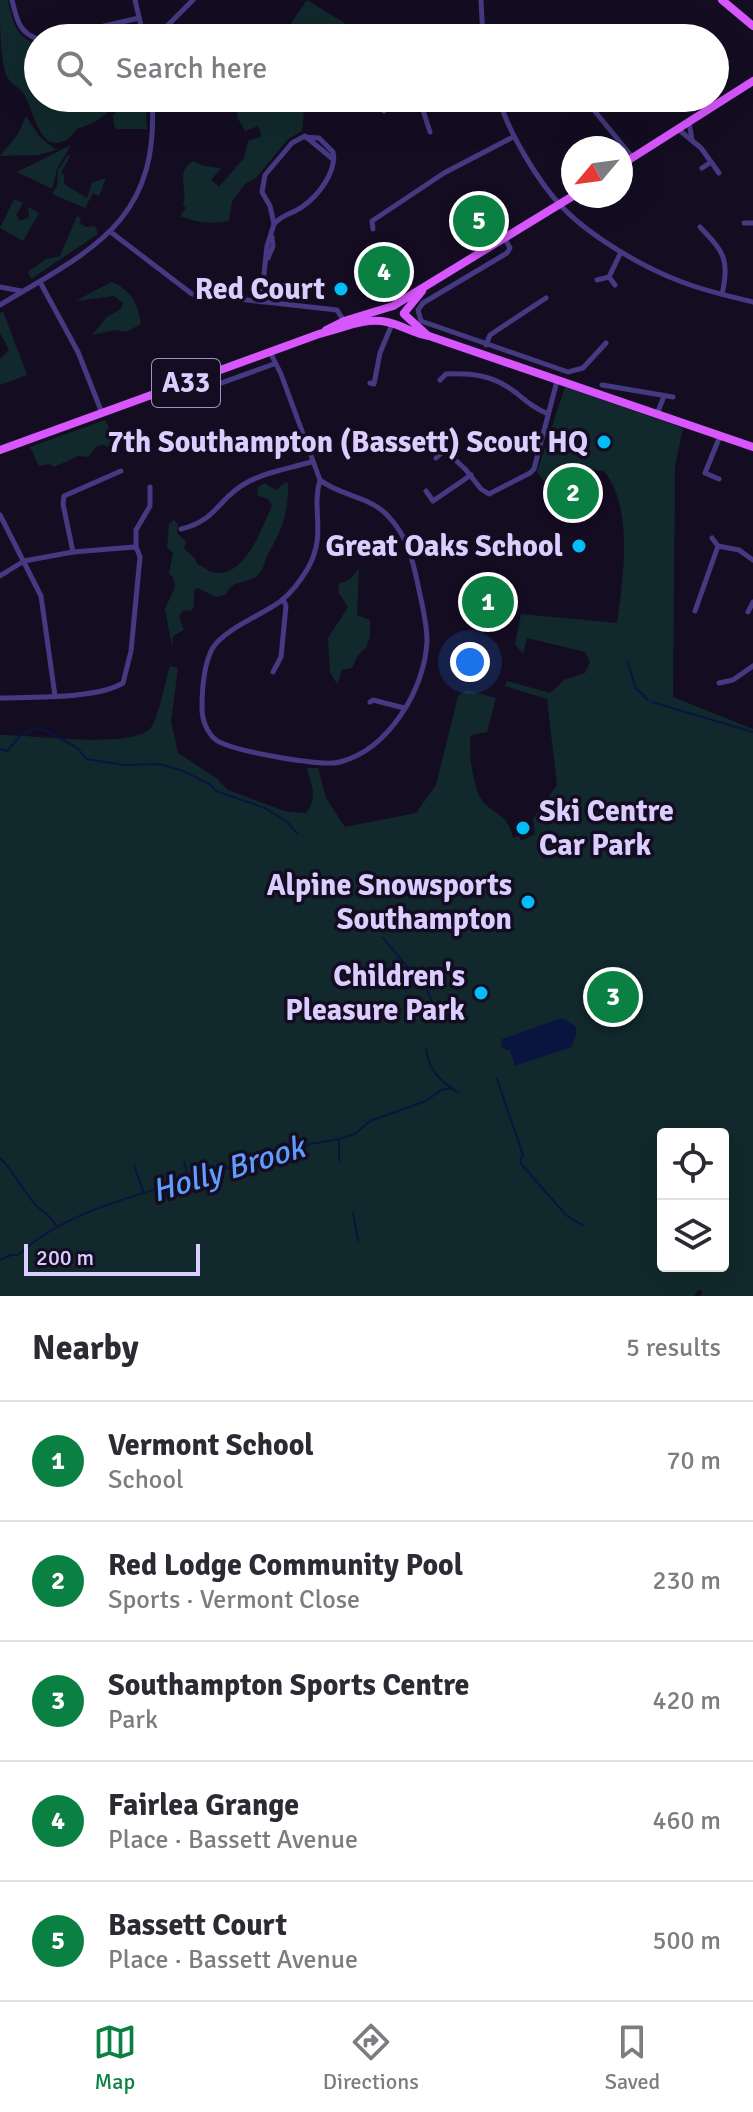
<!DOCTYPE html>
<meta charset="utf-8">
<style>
body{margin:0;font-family:Signika,sans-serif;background:#f7f7f7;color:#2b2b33}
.controls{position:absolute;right:24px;bottom:24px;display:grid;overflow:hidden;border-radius:8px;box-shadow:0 8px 32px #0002}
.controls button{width:72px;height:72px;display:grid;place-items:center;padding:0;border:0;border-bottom:2px solid #e1e1e2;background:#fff;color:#2b2b33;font:40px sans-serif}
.compass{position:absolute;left:561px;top:136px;width:72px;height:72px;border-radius:50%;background:#fff;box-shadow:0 8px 32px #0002;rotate:241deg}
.scale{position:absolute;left:24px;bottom:20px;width:176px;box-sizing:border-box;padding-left:8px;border:4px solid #dbceff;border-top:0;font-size:22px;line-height:28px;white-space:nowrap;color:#dbceff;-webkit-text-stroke:6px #140d22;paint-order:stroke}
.you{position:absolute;left:470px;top:662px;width:28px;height:28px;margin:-20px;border:6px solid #fff;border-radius:50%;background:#1a73e8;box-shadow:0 0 0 12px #1a73e833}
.badge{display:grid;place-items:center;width:52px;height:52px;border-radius:50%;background:#0b8043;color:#fff;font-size:26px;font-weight:700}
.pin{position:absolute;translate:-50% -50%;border:4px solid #fff;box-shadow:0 2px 8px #0006}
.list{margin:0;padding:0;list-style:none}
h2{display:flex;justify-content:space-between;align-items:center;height:104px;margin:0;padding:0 32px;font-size:34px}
h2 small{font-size:26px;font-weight:400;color:#7c7c81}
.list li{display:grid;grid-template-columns:52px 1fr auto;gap:24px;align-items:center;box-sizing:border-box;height:120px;padding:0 32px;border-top:2px solid #e1e1e2}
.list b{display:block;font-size:30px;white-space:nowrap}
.list p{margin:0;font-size:26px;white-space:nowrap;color:#7c7c81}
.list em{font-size:26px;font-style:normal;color:#7c7c81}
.icon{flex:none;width:44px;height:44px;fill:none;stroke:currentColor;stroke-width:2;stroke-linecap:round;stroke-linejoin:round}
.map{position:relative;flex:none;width:753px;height:1296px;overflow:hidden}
.search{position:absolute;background:#fff;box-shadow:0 8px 32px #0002;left:24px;right:24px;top:24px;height:88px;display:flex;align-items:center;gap:20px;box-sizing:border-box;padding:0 28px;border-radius:44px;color:#7c7c81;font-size:30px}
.sheet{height:704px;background:#fff}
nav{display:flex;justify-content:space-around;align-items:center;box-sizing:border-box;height:112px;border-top:2px solid #e1e1e2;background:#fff;font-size:22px;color:#7c7c81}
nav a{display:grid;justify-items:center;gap:4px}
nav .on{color:#0b8043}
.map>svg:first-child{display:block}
</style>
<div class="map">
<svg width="753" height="1296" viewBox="0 0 753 1296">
<rect width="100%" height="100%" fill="#140d22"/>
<g fill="#11292c" fill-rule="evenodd">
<path d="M0,0H8C13,21 15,38 38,44V98H127L95,122L77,129L67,140L58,143L49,142C35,129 34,114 26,98C22,88 11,85 6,75C0,55 0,23 0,0Z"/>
<polygon points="307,0 354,29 350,38 281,38"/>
<polygon points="136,98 145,98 147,129 117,129 114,126 113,115"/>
<path d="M235,98H325L313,102L304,110L302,131L288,139L256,178L246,183L232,201L229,221C211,224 196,223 180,216L186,208L183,205C189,188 174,174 193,161L204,166L221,168L211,180L219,187L244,158L248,141L262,136L258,126L245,131L238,119Z"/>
<polygon points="26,116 39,136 56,150 38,155 0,156 18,134"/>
<polygon points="71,145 57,169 52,189 17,172"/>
<polygon points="68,155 70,156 61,173 64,175 64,184 87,198 92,183 106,178 99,196 93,193 85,208 52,194 57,186 58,170"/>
<polygon points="14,199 23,203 16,215 20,221 29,217 28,207 39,213 23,241 0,228"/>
<polygon points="77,216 81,218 79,223 86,227 95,226 98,234 31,279 28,272 46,259 60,256"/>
<path d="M111,282C131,289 138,304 141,324L126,332L116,330L92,335L107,317L121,309L123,303L114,296L76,301Z"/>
<polygon points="3,311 27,375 0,385 0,359 9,350 0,333 0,313"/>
<path d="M565,387L683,428L675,466L673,697L753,729V1296H700L703,1291L698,1290L694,1296H0V735C29,734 137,751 152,726C160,711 165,683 170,666L178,668L171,722L178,753L216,778L228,790L284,811L306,813C318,798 312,786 307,768H318L326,798L345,827L416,813L436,785L458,696L467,690L496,698L487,732L471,735C468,750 473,793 485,804C501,819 507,814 513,838L519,836L521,841L535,834L533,819L557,785L547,699L505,686L507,681L550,693L564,680L585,673L590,662L585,652L527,638L523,654L515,644L521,614L617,623C623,579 634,508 604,471L580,468L545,482L537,472ZM663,1134H723V1266H663Z"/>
<polygon points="105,420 118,446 109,447 103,445 97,446 88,457 78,456 54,467 50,464 39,466 30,447"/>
<path d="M286,482L288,484C289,510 282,530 269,552C265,559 265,568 258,575C248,584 233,579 226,594L216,597L198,588L194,590V606L191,611L184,610L179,616L184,630L173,636L172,647L165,609L175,587L173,577L169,574L173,553L167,548L169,524L174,520L178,524L177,533L186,542L184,549L195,558L197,564C204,567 211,574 220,573C247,572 262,527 272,506L268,499L257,495L258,487L264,483L276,490Z"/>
<polygon points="359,569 357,615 370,620 370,637 366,648 358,655 352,668 342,670 337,684 330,672 328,638 348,607 338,592 339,584 350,579"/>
</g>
<polygon fill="#0a153f" points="562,1018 575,1026 577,1032 572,1047 515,1066 510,1051 501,1047 502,1039"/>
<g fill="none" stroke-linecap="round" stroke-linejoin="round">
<g stroke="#0a153f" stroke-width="2">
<polyline points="628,662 635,687 648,700"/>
<polyline points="652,702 753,732"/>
<polyline points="0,749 7,751 22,734 33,729 44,730 76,747 87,759 125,765 160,764 183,771 209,784 216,791 265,808 287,822 298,834"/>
<polyline points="383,938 427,989 432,1002"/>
<path d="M426,1048C428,1070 440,1081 459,1093"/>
<polyline points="497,1079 523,1155 520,1160 522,1165 567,1216 584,1226"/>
<path d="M0,1158C16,1173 24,1195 40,1209C48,1216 52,1217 57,1227"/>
<polyline points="339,1161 339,1139"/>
<polyline points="184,1162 189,1179"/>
<polyline points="134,1165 144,1194"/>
<polyline points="164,1187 166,1197"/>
<polyline points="353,1213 358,1241"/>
<path d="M0,1260L11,1255H18C66,1210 138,1196 198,1176L215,1173L247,1160L283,1159L311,1144L339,1139L355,1134L370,1121L426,1101L441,1090L451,1088"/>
</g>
<g stroke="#453981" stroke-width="5">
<path d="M12,0C17,19 18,32 38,39"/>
<polyline points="135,0 142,30 149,38"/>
<polyline points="481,0 483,38"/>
<polyline points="533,33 536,38"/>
<polyline points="52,38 139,18"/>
<polyline points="155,38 193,0"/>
<polyline points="419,98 430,132"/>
<path d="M498,98C510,134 537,181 563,208C591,237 644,268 682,282C705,291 729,296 753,302"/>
<polyline points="584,98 633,158"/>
<polyline points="384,111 392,98"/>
<polyline points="689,122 692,140"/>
<polyline points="678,129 701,148 719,173"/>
<polyline points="305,136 334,160"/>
<polyline points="702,168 711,162"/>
<polyline points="744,223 753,223"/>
<path d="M700,227C724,252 730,260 722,294"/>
<polyline points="373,229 372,221 444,173 513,137"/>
<polyline points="112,233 192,294 337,310 344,321"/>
<polyline points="505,239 510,248 507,253 423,303 418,310 421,321 568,372 583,368 606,343"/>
<polyline points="268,258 273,246 272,237"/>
<polyline points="609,277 621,252"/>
<polyline points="597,280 609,277 615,285"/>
<polyline points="40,282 78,352 102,413"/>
<polyline points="0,287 21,291"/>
<path d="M261,302L267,246L274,224L270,206L262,192L265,175L292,143L303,137L319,138L333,152C337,172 318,196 302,207C292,214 283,214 274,224"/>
<path d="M0,305C93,249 160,222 152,98"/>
<polyline points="486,345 490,335 546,298"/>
<path d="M270,352L281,374L320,480C340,496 370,496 388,516C411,540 414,568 421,599C424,613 427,627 427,641C425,689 389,749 340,762C322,767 232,751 216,740C207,733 202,720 202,708C202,691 204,665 212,649C224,629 262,615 281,601C292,592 301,580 308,568C327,534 311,510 320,480"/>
<path d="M440,380L446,374C472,373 493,375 515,392C526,401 534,408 548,414"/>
<polyline points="370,383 374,384 380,353 392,324"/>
<polyline points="602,385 673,397"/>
<polyline points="174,400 274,364"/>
<polyline points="657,414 664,396"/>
<polyline points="436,458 445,450 466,470 481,489 489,494 530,473 534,469 557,381"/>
<polyline points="719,479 705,473 720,436"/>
<polyline points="426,491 433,501 471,475"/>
<polyline points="0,515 41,596 55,696"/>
<path d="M181,529C218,520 218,498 246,483C265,472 291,468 311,462"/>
<polyline points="712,538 718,546 739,550 753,560"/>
<polyline points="136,547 136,530 150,506 150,487"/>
<polyline points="73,552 63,504 64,496 121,471"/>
<path d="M0,576L24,561L73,552L134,547L137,549L140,557L131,651L123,683C97,699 31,697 0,698"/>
<polyline points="695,611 718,546"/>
<polyline points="748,612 753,602"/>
<polyline points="273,672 281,657 286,606 283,599"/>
<polyline points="719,683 733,680 753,666"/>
<polyline points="370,702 373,700 404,708"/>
</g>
<g stroke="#d756fe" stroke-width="8">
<polyline points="722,0 753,26"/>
<polyline points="621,165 753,81"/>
<polyline points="404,313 422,291"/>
<polyline points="404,314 427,335"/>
<polyline points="326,330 344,321 393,306 573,196"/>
<path d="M0,450L319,334C341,329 364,317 387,322C402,325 414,334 429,336L753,447"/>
</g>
</g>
<g fill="#01bdf8" stroke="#140d22" stroke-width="3">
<circle cx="341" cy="289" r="8"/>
<circle cx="604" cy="442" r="8"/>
<circle cx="579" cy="546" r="8"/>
<circle cx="523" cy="828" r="8"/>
<circle cx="528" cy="902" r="8"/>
<circle cx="481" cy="993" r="8"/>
</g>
<g text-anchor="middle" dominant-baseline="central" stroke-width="7" stroke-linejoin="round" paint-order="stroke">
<rect fill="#140d22" stroke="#9f94bd" stroke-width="2" x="152" y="359" width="68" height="48" rx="6"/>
<g font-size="28" font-weight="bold" fill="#dbceff">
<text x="186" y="383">A33</text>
</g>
<g font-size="30" font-weight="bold" fill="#dbceff" stroke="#140d22" text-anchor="end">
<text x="325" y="289">Red Court</text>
<text x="588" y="442">7th Southampton (Bassett) Scout HQ</text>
<text x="563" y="546">Great Oaks School</text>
<text x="539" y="811" text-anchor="start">Ski Centre<tspan x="539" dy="34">Car Park</tspan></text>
<text x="512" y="885">Alpine Snowsports<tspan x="512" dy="34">Southampton</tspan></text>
<text x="465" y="976">Children's<tspan x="465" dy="34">Pleasure Park</tspan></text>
</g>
<g font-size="32" font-style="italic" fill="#5d9dfe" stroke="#140d22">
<text transform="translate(228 1169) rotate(-17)">Holly Brook</text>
</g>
</g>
</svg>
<div class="controls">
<button><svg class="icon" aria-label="locate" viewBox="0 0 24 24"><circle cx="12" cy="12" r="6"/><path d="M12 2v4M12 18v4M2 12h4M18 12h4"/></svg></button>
<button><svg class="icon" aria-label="layers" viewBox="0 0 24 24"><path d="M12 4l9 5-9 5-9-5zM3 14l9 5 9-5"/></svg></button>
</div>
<svg class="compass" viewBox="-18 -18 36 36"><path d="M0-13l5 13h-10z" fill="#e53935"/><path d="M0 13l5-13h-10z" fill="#7c7c81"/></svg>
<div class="scale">200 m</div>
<div class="you"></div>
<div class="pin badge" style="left:488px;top:602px">1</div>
<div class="pin badge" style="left:573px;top:493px">2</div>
<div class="pin badge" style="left:613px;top:997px">3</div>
<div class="pin badge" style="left:384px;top:272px">4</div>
<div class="pin badge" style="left:479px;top:221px">5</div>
<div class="search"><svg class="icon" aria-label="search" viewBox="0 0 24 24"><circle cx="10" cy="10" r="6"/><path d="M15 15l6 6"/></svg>Search here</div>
</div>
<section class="sheet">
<h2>Nearby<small>5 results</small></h2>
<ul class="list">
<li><span class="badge">1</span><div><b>Vermont School</b><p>School</p></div><em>70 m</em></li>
<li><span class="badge">2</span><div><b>Red Lodge Community Pool</b><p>Sports · Vermont Close</p></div><em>230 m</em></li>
<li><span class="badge">3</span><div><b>Southampton Sports Centre</b><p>Park</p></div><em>420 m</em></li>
<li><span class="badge">4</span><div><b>Fairlea Grange</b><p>Place · Bassett Avenue</p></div><em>460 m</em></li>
<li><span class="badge">5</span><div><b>Bassett Court</b><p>Place · Bassett Avenue</p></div><em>500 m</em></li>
</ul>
</section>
<nav>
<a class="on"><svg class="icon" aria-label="map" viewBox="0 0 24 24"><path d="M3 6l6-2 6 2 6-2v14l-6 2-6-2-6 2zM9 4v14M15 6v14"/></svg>Map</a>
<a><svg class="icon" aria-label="directions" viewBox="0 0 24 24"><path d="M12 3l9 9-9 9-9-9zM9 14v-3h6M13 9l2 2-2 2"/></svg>Directions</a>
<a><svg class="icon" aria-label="saved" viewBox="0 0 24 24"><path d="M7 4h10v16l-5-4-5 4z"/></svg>Saved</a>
</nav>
